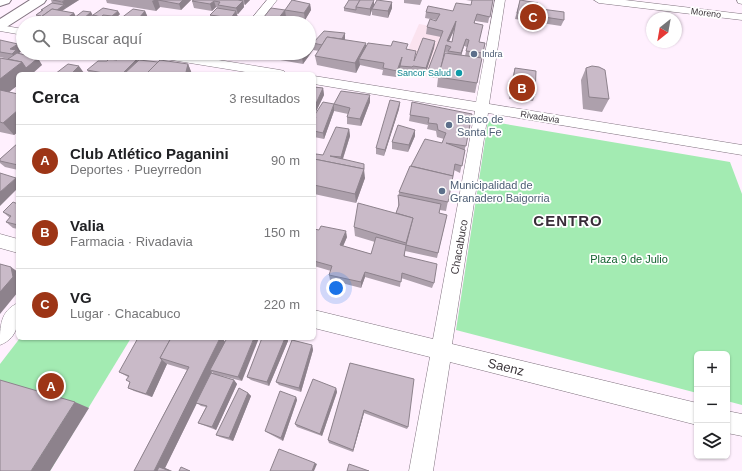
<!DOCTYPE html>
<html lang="es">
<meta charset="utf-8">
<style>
body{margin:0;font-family:Arial,sans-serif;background:#f2f2f2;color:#202124}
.controls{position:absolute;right:12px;bottom:12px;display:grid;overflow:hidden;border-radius:6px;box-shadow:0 1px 3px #0004}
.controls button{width:36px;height:36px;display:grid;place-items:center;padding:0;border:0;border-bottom:1px solid #e0e0e0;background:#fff;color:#202124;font:20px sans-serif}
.compass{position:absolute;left:646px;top:12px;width:36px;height:36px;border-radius:50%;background:#fff;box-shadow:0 1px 3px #0004;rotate:211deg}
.you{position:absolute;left:336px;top:288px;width:14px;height:14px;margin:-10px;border:3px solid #fff;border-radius:50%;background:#1a73e8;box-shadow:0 0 0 6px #1a73e833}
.badge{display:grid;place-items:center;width:26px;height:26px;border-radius:50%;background:#9d3516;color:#fff;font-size:13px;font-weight:700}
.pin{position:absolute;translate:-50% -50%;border:2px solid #fff;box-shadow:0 1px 4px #0006}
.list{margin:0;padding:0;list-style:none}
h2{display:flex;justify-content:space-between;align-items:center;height:52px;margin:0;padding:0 16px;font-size:17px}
h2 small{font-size:13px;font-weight:400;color:#757577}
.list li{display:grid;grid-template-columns:26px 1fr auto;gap:12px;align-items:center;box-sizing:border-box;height:72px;padding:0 16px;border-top:1px solid #e0e0e0}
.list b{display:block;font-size:15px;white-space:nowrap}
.list p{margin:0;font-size:13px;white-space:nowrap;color:#757577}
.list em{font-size:13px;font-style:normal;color:#757577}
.icon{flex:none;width:22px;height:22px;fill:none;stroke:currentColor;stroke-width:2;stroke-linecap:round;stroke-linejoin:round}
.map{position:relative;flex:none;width:742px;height:471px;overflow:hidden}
.search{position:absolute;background:#fff;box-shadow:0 1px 3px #0004;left:16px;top:16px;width:300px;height:44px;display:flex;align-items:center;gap:10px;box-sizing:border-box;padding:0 14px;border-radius:22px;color:#757577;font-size:15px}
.panel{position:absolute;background:#fff;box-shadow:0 1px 3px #0004;left:16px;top:72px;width:300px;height:268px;border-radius:6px}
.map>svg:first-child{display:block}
</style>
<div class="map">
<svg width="742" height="471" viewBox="0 0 742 471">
<rect width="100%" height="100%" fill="#fff0fe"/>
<polygon fill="#fbe3ef" points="419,24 453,30 445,52 439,79 412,74 415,58 405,56"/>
<g fill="#a3ebb2">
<polygon points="488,121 730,162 742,194 742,405 727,401 727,354 697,354 697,393 456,330"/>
<polygon points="20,338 131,338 50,471 0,471 0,364"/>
</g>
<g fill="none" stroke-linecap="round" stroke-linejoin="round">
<g stroke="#80737f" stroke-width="1">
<g id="street">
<polygon points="267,0 277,0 259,23 248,23"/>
<polygon points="495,0 505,0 489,104 742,145 742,155 488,113 452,344 697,403 697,425 450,362 433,471 409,471 430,357 314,328 314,310 433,339 475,111 314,84 314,76 476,102"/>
<polygon points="594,0 625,0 742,14 742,20 599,3"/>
<polygon points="737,0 742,0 742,4 738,3"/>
<polygon points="0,25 23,29 23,35 0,31"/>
<polygon points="147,53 175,53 280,70 284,71 286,74 258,74 153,57 149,55"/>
<polygon points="0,234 18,239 18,253 0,248"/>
<path d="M18,303C18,321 20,337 0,345C0,326 0,311 18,303Z"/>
<polygon points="727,411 742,414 742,436 727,433"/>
</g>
</g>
<g stroke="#80737f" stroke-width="2">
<g id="primary">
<polygon points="0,0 11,0 9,3 0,6"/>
<polygon points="30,0 46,0 44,3 5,28 0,29 0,19"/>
</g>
</g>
<use href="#street" fill="#fff" fill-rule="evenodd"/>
<use href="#primary" fill="#fff" fill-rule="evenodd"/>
</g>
<g fill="#ada0ac" fill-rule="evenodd">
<path d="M51,0H79L62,11L74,13L76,17L91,12L92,15L120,14L115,19H120L145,11L148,18L146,19L153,23H31L38,18L36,15L41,11V10L52,3ZM104,19L113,20L112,21L105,20Z"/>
<polygon points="106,0 191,0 181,10 160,7 156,11 107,3"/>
<polygon points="194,0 250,0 245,5 244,4 244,7 238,14 237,14 238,18 234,23 185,23 211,20 210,15 219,9 216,7 212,11 194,8 192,1"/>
<polygon points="374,0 374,5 392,2 392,8 388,18 372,15 372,10 370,16 344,11 344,8"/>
<polygon points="404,0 422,0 420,5 404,3"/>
<path d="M466,0H493L488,23L475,21V23L479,42L485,43L475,93L437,87L438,78L428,77V70L441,37L426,34L427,27L436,20L425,18L426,12L453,11L471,5L472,1ZM455,28L452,42L449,41L453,33ZM464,46L467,47L465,56L461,55ZM445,52L448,53L443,61Z"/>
<polygon points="520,0 564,20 561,26 515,19"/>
<polygon points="310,4 311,10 305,20 303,20 304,22 303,23 262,23 265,22 264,17 285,10"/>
<polygon points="345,33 345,40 366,47 408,49 415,58 435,41 434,48 425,75 412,72 412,74 400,73 400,68 396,77 382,75 383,70 360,65 356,73 317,65 315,56 319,51 313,50 313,43"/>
<polygon points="0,40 23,50 19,53 42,65 18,74 18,85 9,92 18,94 18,132 14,135 0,132 0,58 8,59 0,57"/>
<polygon points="313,43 313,50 303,64 263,57 262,53 309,53"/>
<polygon points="107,61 138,61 188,64 192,74 90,74 87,70"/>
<polygon points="515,68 535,95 533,101 509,99 513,75"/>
<polygon points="586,68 609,99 602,112 583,109 581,80"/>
<polygon points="314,87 323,88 324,95 315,113 334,111 324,139 314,137"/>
<polygon points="370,102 361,126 347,124 347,117 348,114 334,111 334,104"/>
<polygon points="400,102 399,109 384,156 376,154 376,148"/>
<polygon points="472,114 460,173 454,170 446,211 440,210 439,213 447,215 437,258 405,251 405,256 434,283 432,288 401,278 400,287 365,277 361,288 330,280 329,275 331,271 314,266 314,229 347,237 343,246 371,254 375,242 355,236 354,227 396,213 398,207 399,192 411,166 442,143 444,139 437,137 436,131 427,129 428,125 409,121 410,115"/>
<polygon points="349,129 350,136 343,159 365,178 356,203 314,194 314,158 323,155"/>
<polygon points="415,130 415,136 408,152 392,149 392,142"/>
<polygon points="18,143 18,170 5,167 0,163 0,159"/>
<polygon points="18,204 18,229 13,228 6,222 10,218 3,212"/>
<polygon points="222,338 225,342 242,381 214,374 212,372 211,373 234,380 237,384 216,430 203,425 198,423 206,407 201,406 197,403 165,468 172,471 134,471 187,370 167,364 152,397 134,391 128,388 130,383 128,377 119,372"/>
<polygon points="262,338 287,338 288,341 269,386 251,380 247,377"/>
<polygon points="312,345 313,350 301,392 279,385 276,382"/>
<polygon points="350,363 408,427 407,429 364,413 353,452 329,443 328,440"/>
<polygon points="336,388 337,392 322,436 297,427 295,424"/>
<polygon points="248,393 251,396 233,441 220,437 216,435"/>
<polygon points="296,397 297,400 283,441 268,433 265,431"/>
</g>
<g fill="#8d828c">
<polygon points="65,0 79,0 66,8 62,2"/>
<polygon points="154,0 168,0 158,0 160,7 156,11 152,1"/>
<polygon points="183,0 191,0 181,10 179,4"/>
<polygon points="244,0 250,0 245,5"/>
<polygon points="374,0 374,6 372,9 370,16 370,9"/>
<polygon points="214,1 216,7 212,11 210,4"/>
<polygon points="243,1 244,7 238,14 236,8"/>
<polygon points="392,2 392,8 388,18 388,11"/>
<polygon points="310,4 311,10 305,20 304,13"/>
<polygon points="64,5 66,8 45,23 39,22"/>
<polygon points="285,10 286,17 280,21 280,23 279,23 278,19"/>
<polygon points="118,11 120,14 114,20 112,16"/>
<polygon points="145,11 148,18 143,23 139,18"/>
<polygon points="236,11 238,18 234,23 232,23 231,18"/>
<polygon points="91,12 94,18 85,23 83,19"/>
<polygon points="74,13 77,19 73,23 60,23"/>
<polygon points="103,15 107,23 98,19"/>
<polygon points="120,19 122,23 117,22"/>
<polygon points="303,19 304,22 303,23 300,23"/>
<polygon points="456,21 455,27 447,46 447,41"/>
<polygon points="345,33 345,40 341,42"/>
<polygon points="466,39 460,60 461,53"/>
<polygon points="435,41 434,48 425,75 426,68"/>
<polygon points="313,43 313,50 303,64 302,57 305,53 309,53 309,48"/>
<polygon points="366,43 366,53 359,59 360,65 356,73 355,63"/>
<polygon points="18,44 23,50 19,53 17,61 12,54 10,49"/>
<polygon points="402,57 400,68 396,77 397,71"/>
<polygon points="38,58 42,65 32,74 18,74 18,85 0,99 0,79 22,62"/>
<polygon points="137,59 141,66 132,74 122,74"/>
<polygon points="188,64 192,74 185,74"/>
<polygon points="79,66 84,73 83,74 71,74"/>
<polygon points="323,88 324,95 314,116 314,108"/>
<polygon points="370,95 370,102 361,126 360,119"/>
<polygon points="400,102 399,109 384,156 385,150"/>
<polygon points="334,104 334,111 324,139 323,133"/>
<polygon points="18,110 18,132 14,135 3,123"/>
<polygon points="349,129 350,136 341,164 341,157"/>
<polygon points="415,130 415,136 408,152 409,145"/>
<polygon points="364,169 365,178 356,203 355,194"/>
<polygon points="16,178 18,180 18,188 0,206 0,192"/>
<polygon points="346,231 347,237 341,251 340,245"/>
<polygon points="11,267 18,272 18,292 0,314 0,292"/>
<polygon points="365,272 365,277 361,288 361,282"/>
<polygon points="220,338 222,338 226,343 210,370 212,372 165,468 172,471 154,471"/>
<polygon points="254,338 259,338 242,381 238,377"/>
<polygon points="285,338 287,338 288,341 269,386 267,382"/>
<polygon points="312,345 313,350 301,392 299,388"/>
<polygon points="162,360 167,364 152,397 146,394"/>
<polygon points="234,380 237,384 216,430 212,427"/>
<polygon points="336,388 337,392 322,436 320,434"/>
<polygon points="248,393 251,396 233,441 229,438"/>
<polygon points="296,397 297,400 283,441 281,438"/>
<polygon points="75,402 89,408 50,471 31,471"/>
<polygon points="364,410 364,413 353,452 353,450"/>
<polygon points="315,463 317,464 314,471 312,471"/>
</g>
<g fill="#c9bac8" stroke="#8d828c" fill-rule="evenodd">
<polygon points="53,0 65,0 62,2"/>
<polygon points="158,0 183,0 179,4"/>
<polygon points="194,0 238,0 243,1 236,8 218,5 220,2 214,1 210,4 192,1"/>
<polygon points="292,0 310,4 304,13 285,10 278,19 264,17 271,8 285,10"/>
<polygon points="349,0 360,0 356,7 356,10 344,8"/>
<polygon points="360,0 374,0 370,9 356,7"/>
<polygon points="377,0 392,2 388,11 372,9"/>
<path d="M472,0H493L490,17L477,14L474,23L483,25L479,42L485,43L483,53L466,51L469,40L466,39L461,53L448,51L451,47L446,45L440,72L428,70L443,31L427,27L430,19L436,21L440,14L426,12L428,6L453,11L456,3L471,5ZM456,21L452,42L447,41Z"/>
<polygon points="520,0 538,3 541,9 564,12 564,20 517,13"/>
<polygon points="52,3 64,5 57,10 52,9 34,22 35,23 31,23 41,16 36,15 43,10 41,10"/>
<polygon points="103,8 118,11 112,16 103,15 101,17 93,15"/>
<polygon points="217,8 236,11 231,18 210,15"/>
<polygon points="52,9 74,13 60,23 43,23 34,22"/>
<polygon points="133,9 145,11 139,18 152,20 149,23 132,23 133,22 120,19 117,22 122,23 65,23 72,17 74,18 83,11 91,12 83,19 84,20 91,15 104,18 101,20 112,21 115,18 120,19"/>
<polygon points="284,16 303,19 300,23 290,23 280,21"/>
<polygon points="192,17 229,23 185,23"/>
<polygon points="324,31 345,33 342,39 327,37 322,45 313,43"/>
<polygon points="327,37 366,43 355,63 315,56"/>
<polygon points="423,38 435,41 426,68 413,66 412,67 400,66 402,57 397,71 383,68 384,63 359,59 368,43 391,46 393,41 408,44 406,49 416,51 414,61"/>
<polygon points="0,40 18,44 10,49 16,50 12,54 0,52"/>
<polygon points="309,42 313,43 309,48"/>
<polygon points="17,53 38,58 26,68 22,62 8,59"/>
<polygon points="277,53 305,53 302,57"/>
<polygon points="445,53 482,58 477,83 438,77"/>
<polygon points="120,56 137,59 122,74 109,74 87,70 98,61 107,61 109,59 117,60"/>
<polygon points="0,58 22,62 0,79"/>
<polygon points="139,60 158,62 146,74 124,74"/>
<polygon points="160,60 188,64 186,72 185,74 146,74"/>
<polygon points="68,64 79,66 71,74 55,74"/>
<polygon points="592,66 599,67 605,70 609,99 589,97 586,68"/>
<polygon points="515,68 536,71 535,95 511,92"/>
<polygon points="314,87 323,88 314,108"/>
<polygon points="0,90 18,94 18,110 3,123 0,122"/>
<polygon points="341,91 370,95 360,119 347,117 350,108 334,104"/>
<polygon points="390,100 400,102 385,150 376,148"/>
<polygon points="323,102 334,104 323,133 314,131 314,120 316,117 314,116"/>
<polygon points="412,102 472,114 466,146 446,143 465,150 462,166 455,164 453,176 411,166 425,139 442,143 446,133 438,130 437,124 428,123 429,118 410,115"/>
<polygon points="398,125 415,130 409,145 392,142"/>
<polygon points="336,127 349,129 341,157 330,156 364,164 364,169 314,159 316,154 323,155"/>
<polygon points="18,143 18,165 0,161 0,159"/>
<polygon points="314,159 364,169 355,194 314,185"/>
<polygon points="410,166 453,176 448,202 399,192"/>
<polygon points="0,173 16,178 0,192"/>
<polygon points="398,195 441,204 439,213 447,215 438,253 406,245 413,218 396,213 399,205"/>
<polygon points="13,202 18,204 18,225 6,222 11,216 3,212"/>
<polygon points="358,203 413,218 406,243 354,227"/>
<polygon points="321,226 346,231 340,245 371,254 376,237 406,245 404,256 437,264 434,283 402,273 401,282 365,272 361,282 329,275 332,266 314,261 314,229 319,230"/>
<polygon points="0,264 11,267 13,277 0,292"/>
<polygon points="138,338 171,338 160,358 162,360 146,394 128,388 130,382 126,380 129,376 119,372"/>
<polygon points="171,338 220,338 154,471 134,471 189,367 160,358"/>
<polygon points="227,338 254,338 238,377 210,370"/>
<polygon points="262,338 285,338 267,382 247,377"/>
<polygon points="292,340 312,345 299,388 276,382"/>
<polygon points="350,363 414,379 408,427 364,410 353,450 328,440"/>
<polygon points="211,373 234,380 212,427 198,423 207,406 196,403"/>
<polygon points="313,379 336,388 320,434 295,424"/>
<polygon points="0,380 75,402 31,471 0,471"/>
<polygon points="239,388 248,393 229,438 216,435"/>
<polygon points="280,391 296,397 281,438 265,431"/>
<polygon points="279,449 315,463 312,471 270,471"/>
<polygon points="349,464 369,471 347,471"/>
<polygon points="159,467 170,471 157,471"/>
<polygon points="181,467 190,471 179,471"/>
</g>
<g fill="#5c6f8a" stroke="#fff" stroke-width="1.5">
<circle cx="474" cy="54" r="4"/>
<circle cx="449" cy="125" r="4"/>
<circle cx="442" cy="191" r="4"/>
</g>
<circle fill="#0f9aa8" stroke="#fff" stroke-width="1.5" cx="459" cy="73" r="4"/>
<g text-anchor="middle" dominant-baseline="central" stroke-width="3.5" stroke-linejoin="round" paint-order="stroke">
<g font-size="9" fill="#3c363b" stroke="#fff">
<text transform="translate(706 13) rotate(7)">Moreno</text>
<text transform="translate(540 117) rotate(9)">Rivadavia</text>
</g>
<g font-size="9" fill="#4e5e75" stroke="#fff" text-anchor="start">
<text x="482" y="54">Indra</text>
</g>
<g font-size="9" fill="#0d838f" stroke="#fff" text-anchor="end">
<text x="451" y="73">Sancor Salud</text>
</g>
<g font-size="11" fill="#4e5e75" stroke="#fff" text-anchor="start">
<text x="457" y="119">Banco de<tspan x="457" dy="13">Santa Fe</tspan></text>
<text x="450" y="185">Municipalidad de<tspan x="450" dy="13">Granadero Baigorria</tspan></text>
</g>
<g font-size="11" fill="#3c363b" stroke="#fff">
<text transform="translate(459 247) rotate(-80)">Chacabuco</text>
</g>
<g font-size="11" fill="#12622f" stroke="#fff">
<text x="629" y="259">Plaza 9 de Julio</text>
</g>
<g font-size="13" fill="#3c363b" stroke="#fff">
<text transform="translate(506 367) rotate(14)">Saenz</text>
</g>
<g font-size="15" font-weight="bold" letter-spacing="1" fill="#382d38" stroke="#fff">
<text x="568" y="220">CENTRO</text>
</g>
</g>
</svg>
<div class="controls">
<button>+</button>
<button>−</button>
<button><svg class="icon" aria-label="layers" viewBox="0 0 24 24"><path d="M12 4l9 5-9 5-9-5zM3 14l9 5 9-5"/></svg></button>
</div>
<svg class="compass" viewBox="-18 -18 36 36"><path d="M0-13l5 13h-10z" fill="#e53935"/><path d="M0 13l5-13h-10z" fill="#757577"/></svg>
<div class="you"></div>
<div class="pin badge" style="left:51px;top:386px">A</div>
<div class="pin badge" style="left:522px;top:88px">B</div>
<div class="pin badge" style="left:533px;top:17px">C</div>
<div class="search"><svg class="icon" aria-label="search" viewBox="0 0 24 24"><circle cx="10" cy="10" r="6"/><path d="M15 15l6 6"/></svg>Buscar aquí</div>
<section class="panel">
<h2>Cerca<small>3 resultados</small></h2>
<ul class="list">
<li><span class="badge">A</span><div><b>Club Atlético Paganini</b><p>Deportes · Pueyrredon</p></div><em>90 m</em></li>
<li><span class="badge">B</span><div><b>Valia</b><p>Farmacia · Rivadavia</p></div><em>150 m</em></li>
<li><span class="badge">C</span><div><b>VG</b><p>Lugar · Chacabuco</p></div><em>220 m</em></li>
</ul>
</section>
</div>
